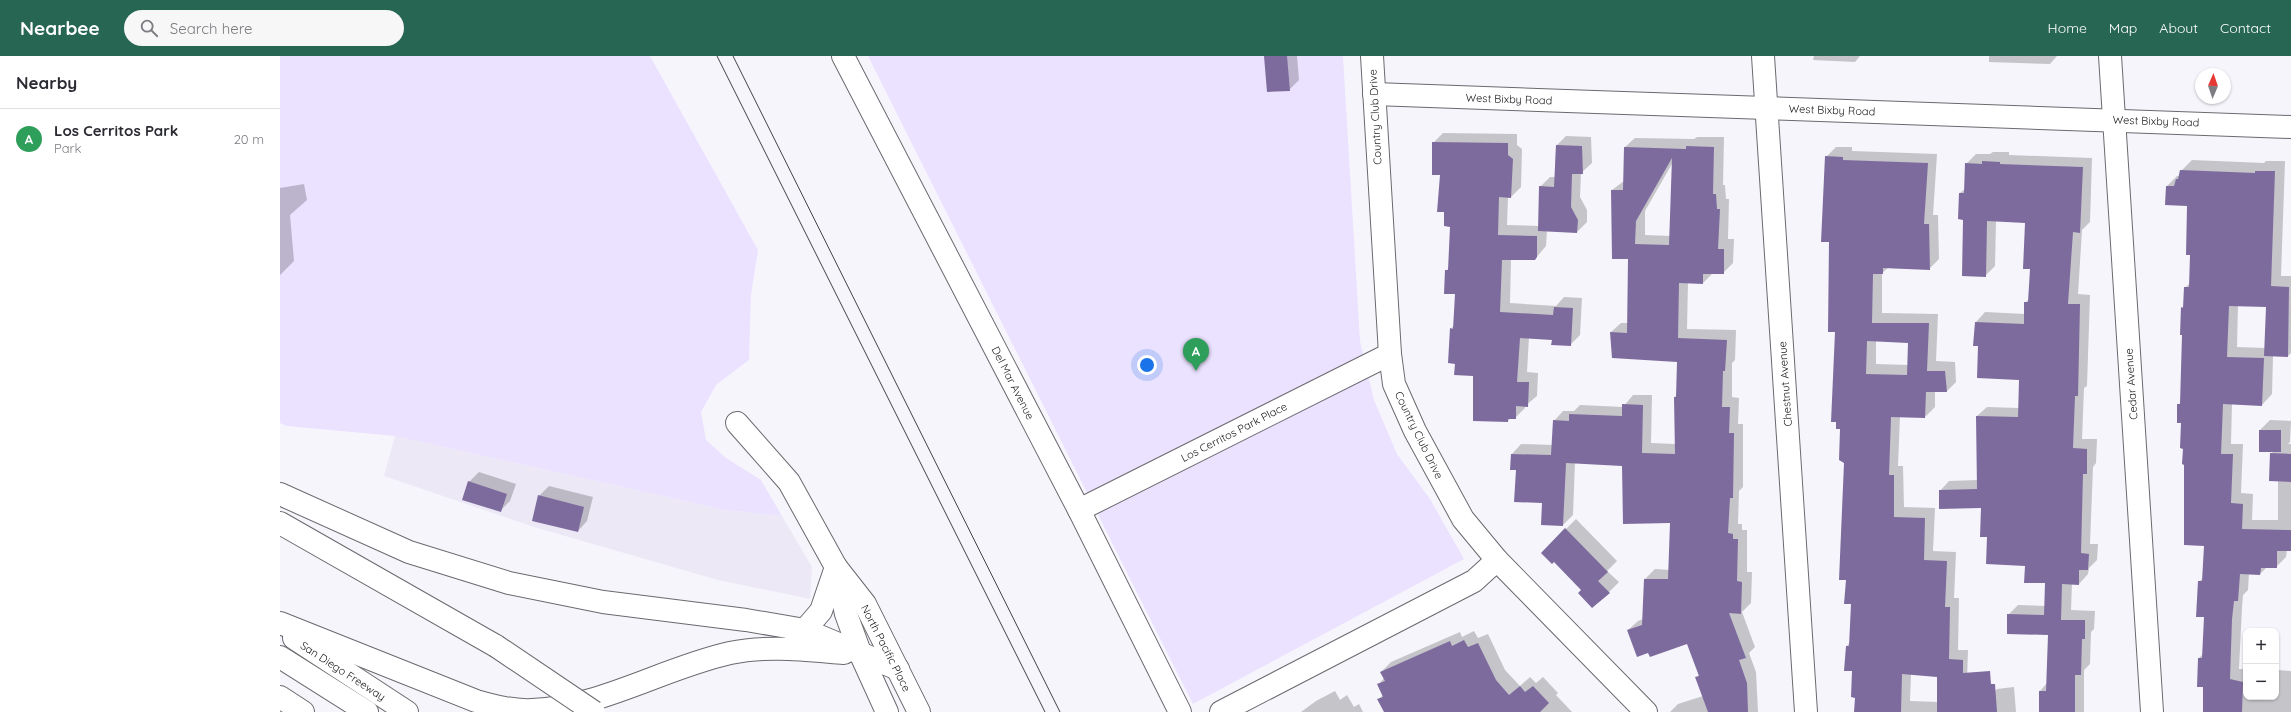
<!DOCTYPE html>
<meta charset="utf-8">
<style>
body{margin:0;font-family:Quicksand,sans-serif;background:#f7f7f7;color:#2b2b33}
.controls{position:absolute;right:12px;bottom:12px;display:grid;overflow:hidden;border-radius:8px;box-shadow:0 1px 3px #0004}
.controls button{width:36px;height:36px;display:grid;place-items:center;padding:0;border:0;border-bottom:1px solid #e1e1e2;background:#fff;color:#2b2b33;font:20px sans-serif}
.compass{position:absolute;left:1915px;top:12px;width:36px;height:36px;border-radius:50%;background:#fff;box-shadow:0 1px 3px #0004;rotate:2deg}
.you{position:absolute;left:867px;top:309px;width:14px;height:14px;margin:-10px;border:3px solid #fff;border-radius:50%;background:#1a73e8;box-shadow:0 0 0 6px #1a73e833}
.badge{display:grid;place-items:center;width:26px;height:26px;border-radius:50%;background:#276653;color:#fff;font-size:13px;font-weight:700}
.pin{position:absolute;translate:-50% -33px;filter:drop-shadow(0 1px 2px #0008)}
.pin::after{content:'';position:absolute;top:21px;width:14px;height:12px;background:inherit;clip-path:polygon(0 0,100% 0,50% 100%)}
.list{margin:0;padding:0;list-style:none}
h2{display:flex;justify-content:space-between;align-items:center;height:52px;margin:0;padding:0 16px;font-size:17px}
h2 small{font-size:13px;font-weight:400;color:#7c7c81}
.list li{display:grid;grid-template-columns:26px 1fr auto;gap:12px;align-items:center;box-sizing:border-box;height:60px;padding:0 16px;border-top:1px solid #e1e1e2}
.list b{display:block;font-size:15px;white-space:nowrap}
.list p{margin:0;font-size:13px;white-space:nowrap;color:#7c7c81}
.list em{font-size:13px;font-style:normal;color:#7c7c81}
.icon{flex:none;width:22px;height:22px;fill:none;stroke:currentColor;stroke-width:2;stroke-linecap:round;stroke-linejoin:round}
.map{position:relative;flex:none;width:2011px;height:656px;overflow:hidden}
header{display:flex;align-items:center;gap:24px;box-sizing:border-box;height:56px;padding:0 20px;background:#276653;color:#fff}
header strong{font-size:19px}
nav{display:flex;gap:22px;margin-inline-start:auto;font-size:14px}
.search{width:280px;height:36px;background:#f7f7f7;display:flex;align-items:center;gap:10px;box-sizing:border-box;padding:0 14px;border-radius:22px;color:#7c7c81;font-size:15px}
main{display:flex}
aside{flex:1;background:#fff}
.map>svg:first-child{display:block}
</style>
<header>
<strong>Nearbee</strong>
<div class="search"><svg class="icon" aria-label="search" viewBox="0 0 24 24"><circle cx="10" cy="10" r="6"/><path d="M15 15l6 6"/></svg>Search here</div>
<nav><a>Home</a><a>Map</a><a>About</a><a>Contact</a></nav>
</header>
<main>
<aside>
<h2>Nearby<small></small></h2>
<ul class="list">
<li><span class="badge" style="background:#2e9e5b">A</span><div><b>Los Cerritos Park</b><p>Park</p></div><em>20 m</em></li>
</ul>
</aside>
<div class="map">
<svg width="2011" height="656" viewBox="0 0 2011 656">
<rect width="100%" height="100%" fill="#f7f5fc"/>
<polygon fill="#ece8f6" points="115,380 445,454 502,460 532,511 530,543 438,524 254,471 104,420"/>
<g fill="#ebe2ff">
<polygon points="0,0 370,0 478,194 471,239 469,304 436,329 421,356 426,384 446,402 481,424 502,460 445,454 115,380 7,370 0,367"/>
<polygon points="588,0 1063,0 1080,285 1094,344 1117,398 1150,443 1184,503 913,648"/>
</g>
<g fill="#0003" fill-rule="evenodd">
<polygon points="985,0 1017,0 1019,24 1009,34"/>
<polygon points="1534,0 1605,0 1580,0 1575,6 1533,4"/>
<polygon points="1709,0 1777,0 1770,8 1709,6"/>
<polygon points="1163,77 1237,78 1237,89 1242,93 1241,131 1231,141 1228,141 1227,169 1259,170 1260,131 1270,121 1275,121 1276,90 1286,80 1311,81 1312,107 1301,117 1300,141 1307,154 1307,166 1297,176 1267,174 1266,190 1255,203 1231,203 1230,247 1276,250 1284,241 1302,242 1300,279 1290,289 1273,283 1249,281 1247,316 1258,317 1257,340 1245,350 1245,352 1235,362 1231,362 1228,365 1194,319 1176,307 1171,273 1174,269 1176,237 1166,215 1170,211 1171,170 1165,155 1161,118 1153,87"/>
<path d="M1417,81H1444L1443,129H1445L1446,143H1449L1448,183H1454L1453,207L1443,217H1433L1423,227L1408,226L1407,273L1456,274L1455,304L1452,307V341L1459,342L1458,368H1463V431L1459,435L1458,468H1462V474H1467V516H1472L1471,547L1462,556L1475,591L1469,597L1476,616L1478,656H1390L1398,648L1423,640L1416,622L1419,619L1408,586L1369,595L1348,574L1358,565L1363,563L1365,523L1375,513L1390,514L1391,466L1343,409L1295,406L1293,459L1283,469L1237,414L1232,398L1241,388L1273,389L1274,365L1283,355H1294L1300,349L1343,351L1353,339H1372L1371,387L1395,388V341L1397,338L1398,305L1331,276L1341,267H1348L1349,202L1332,134L1344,125L1345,91L1355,82L1414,83ZM1393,106L1391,180L1365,179V155Z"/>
<path d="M1556,91H1572V95L1657,98L1653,159H1658L1659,203L1649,213L1608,212L1602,217V257L1658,258L1656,305L1675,306L1676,326L1667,335H1655V351L1645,361L1620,360L1618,410H1623L1624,451L1655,452L1653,495L1676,496L1674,542H1679L1678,594H1688L1686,656H1575L1576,641L1573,614L1567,590L1570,586L1572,547L1567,523L1565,406L1546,101ZM1596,284L1629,286V309L1596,308ZM1631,618L1658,620V646L1630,645Z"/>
<polygon points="1713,96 1729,96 1729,99 1812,102 1810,166 1802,174 1798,238 1810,239 1807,330 1804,332 1802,383 1817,383 1816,407 1813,411 1810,488 1818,488 1817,504 1809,512 1808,518 1799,528 1792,527 1791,554 1815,555 1814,573 1811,576 1810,608 1804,614 1804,656 1760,656 1760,635 1767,627 1769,578 1728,559 1738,549 1766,550 1766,526 1708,480 1702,451 1660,435 1669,425 1698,424 1697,360 1707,351 1739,352 1740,323 1699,289 1695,289 1696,266 1705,256 1745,258 1745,247 1750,242 1751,212 1746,166 1716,165 1715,210 1705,220 1684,163 1680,137 1685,133 1686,108 1696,98 1710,98"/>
<path d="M1912,104L1984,107L1986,105H2005L2001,220H2011V297L2008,300H1993L1992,338L1982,349L1952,347L1951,388H1963L1961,437L1973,438L1972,464H1998V424L1991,398L1994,395L1980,374L1990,364L2011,365L2010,386L2008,388H2011V494H2007L2006,501L1996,511H1987L1980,518L1969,517L1968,534L1963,539L1962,552L1959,613H1966V641H1996V614L2011,615V656H1924V630L1919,602L1923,598L1925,560L1919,526L1924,521L1925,489L1904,392L1902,366L1898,349L1901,346L1903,278L1902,252L1904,249L1905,232L1910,227L1911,198L1908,149L1887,130L1897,120H1900L1901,115ZM1958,249L1987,250L1985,292L1957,291Z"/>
<polygon points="24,128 27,144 10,159 14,205 0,219 0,132"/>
<polygon points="199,416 236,428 230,445 220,455 189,426"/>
<polygon points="269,430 313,441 307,465 298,475 259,440"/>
<polygon points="1296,463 1337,505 1327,515 1339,526 1329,536 1302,534 1274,505 1262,497"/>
<polygon points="1194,575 1198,582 1208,578 1225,614 1240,630 1250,621 1256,627 1263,621 1278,637 1276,639 1292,656 1105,656 1099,643 1103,639 1098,629 1104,622 1101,616 1111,606 1180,576 1182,581"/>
<polygon points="1734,631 1736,656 1708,656 1707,643 1717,633"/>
<polygon points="1055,635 1060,644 1067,639 1074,651 1079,648 1083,656 1021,656 1036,645"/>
</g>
<g fill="#7d6b9e" fill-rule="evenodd">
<polygon points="984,0 1007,0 1010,35 987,36"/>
<polygon points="1152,86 1228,87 1228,99 1233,103 1231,142 1219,141 1218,179 1257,180 1257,201 1255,204 1222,204 1220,256 1273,259 1274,251 1293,252 1291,290 1271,289 1272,284 1240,282 1237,326 1249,326 1248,351 1236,350 1236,363 1228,363 1228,366 1193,365 1193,320 1174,319 1175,308 1168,307 1170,272 1173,273 1175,238 1164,238 1165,214 1168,214 1170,171 1164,170 1164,156 1157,156 1160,119 1152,119"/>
<polygon points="1276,89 1302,90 1303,118 1292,118 1291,151 1298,164 1297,177 1258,175 1259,130 1274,131"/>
<path d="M1406,90L1434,91L1433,138H1436L1437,153H1440L1438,193H1444V218H1423V228L1399,227L1398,282L1447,284L1445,315H1443L1442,351H1450L1449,377H1454L1453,442H1450L1448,477L1453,478V483H1458L1457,525L1462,526L1461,558L1449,557L1466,602L1459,604L1467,627L1468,656H1428L1415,621L1419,620L1407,588L1370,601L1368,597L1357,601L1347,574L1362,569L1364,523H1388L1390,467L1343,468L1342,410L1286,407L1283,470L1261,469L1262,447L1234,446L1236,414H1230L1231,398L1271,399L1273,364L1289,365V358L1342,360V348L1363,349L1362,397L1395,398L1394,341H1396L1397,306L1332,302L1330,276L1347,277L1348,203H1332L1331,134H1343L1344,91L1406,93ZM1392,102L1389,189L1355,188L1356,165Z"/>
<path d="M1545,100L1563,101V104L1648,107L1644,168H1649L1650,214L1603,212V218H1593L1592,267H1649L1647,315H1665L1667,336H1646L1645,362L1611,361L1609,419H1614V461L1645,462L1644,504L1667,505L1665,551H1670L1669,603L1683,604V617L1710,615L1711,628H1715L1717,656H1657V621L1622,618L1621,656H1574L1575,642L1571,641L1572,615H1564L1566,590H1569L1571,548H1564L1566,524H1559L1564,407L1559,404L1560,373H1556V366H1551L1555,276H1548L1549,186H1541ZM1587,285L1628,287L1627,319L1586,318Z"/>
<polygon points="1702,105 1720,106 1720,108 1803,111 1800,177 1793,176 1788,248 1800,248 1798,340 1795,340 1793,392 1807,393 1807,418 1803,418 1801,497 1809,498 1808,514 1799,514 1799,529 1782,528 1781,564 1805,564 1805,583 1802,583 1801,619 1795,619 1795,656 1759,656 1759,635 1766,635 1768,579 1727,578 1727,558 1764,559 1765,527 1744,527 1745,510 1706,508 1707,481 1700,481 1701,452 1659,453 1659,434 1697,433 1696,360 1738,361 1739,324 1697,322 1698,290 1693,290 1695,266 1744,268 1744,246 1748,246 1750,213 1743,213 1745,167 1707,165 1706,221 1682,220 1683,164 1678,163 1679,137 1684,137 1685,107 1702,108"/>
<polygon points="1900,114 1975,117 1975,115 1995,115 1991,230 2009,231 2008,301 1984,300 1986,251 1949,250 1947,301 1984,302 1982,350 1943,348 1941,398 1953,398 1951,447 1963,448 1962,473 2011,474 2011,495 1997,495 1997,512 1981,512 1980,519 1960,518 1958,545 1954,545 1952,563 1950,623 1963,626 1962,656 1923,656 1923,631 1917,631 1918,602 1922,602 1924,561 1916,561 1918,525 1922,525 1924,490 1904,489 1904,409 1902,408 1903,393 1900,392 1901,367 1897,367 1897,348 1900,348 1902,279 1900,279 1901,251 1903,252 1904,231 1909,231 1910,199 1906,199 1907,150 1885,149 1886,130 1894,130 1896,123 1898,123"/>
<rect x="1979" y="374" width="22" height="22"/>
<polygon points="1990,397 2011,398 2011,426 1989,425"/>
<polygon points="188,425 227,438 221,456 182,444"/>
<polygon points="258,439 304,451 298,476 252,465"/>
<polygon points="1285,472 1328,516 1318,525 1330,537 1312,552 1298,537 1301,534 1274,506 1272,508 1261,497"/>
<polygon points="1184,584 1188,591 1198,587 1216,624 1229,639 1240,630 1245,636 1253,630 1269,647 1260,656 1104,656 1097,643 1103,641 1097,628 1105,625 1100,616 1170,585 1172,590"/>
</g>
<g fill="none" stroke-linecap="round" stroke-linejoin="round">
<g stroke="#6b696e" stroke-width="24">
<g id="minor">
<polyline points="563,0 799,454 900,656"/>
<polyline points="1092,0 1110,298 1114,328 1135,375 1183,463 1217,504 1366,656"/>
<polyline points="1483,0 1526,656"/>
<polyline points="1830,0 1872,656"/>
<polyline points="1094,38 2011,71"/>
<polyline points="457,367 509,426 556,511"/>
<polyline points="799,454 1110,298"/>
<polyline points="941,656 1194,525 1217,504"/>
</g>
</g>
<g stroke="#6b696e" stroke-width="24">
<g id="major">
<polyline points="556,511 585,548 639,656"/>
<polyline points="557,516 566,558 581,599 607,656"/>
</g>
</g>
<g stroke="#6b696e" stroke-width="24">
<g id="highway">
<polyline points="0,438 129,496 229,527 323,546 466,564 525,574 618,613"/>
<polyline points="0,467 216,590"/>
<path d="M0,567L196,645C214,650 233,655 252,654C322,651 383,612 450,597C488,589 526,594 564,597"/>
<polyline points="14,582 127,656"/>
<polyline points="516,584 541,555 556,511"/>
<polyline points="0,601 87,656"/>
<polyline points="0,641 23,656"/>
</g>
</g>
<use href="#minor" stroke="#fff" stroke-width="22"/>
<use href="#major" stroke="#fff" stroke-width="22"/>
<use href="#highway" stroke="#fff" stroke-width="22"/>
<g stroke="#424143" stroke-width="1">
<polyline points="437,0 765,656"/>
<polyline points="453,0 780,656"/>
</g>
<g stroke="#6b696e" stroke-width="24" stroke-linecap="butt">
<polyline id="highway-bridge" points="216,590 314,656"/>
</g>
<use href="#highway-bridge" stroke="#fff" stroke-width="22"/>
</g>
<g text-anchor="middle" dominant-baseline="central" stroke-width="3.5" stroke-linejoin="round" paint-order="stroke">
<g font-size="11" fill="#19181a" stroke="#fff">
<text transform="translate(1229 43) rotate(2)">West Bixby Road</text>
<text transform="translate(1552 54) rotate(2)">West Bixby Road</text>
<text transform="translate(1095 61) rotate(-93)">Country Club Drive</text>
<text transform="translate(1876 65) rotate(2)">West Bixby Road</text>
<text transform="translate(733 327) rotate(63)">Del Mar Avenue</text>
<text transform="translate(1505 328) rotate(-94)">Chestnut Avenue</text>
<text transform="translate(1851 328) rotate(-94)">Cedar Avenue</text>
<text transform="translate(954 376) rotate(-27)">Los Cerritos Park Place</text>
<text transform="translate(1139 379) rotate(64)">Country Club Drive</text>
<text transform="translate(606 592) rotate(63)">North Pacific Place</text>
<text transform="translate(63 615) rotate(33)">San Diego Freeway</text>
</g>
</g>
</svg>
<div class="controls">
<button>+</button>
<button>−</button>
</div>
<svg class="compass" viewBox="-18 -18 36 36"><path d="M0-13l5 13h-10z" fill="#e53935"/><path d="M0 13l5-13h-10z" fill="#7c7c81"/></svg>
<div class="you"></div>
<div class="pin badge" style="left:916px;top:315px;background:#2e9e5b">A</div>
</div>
</main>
